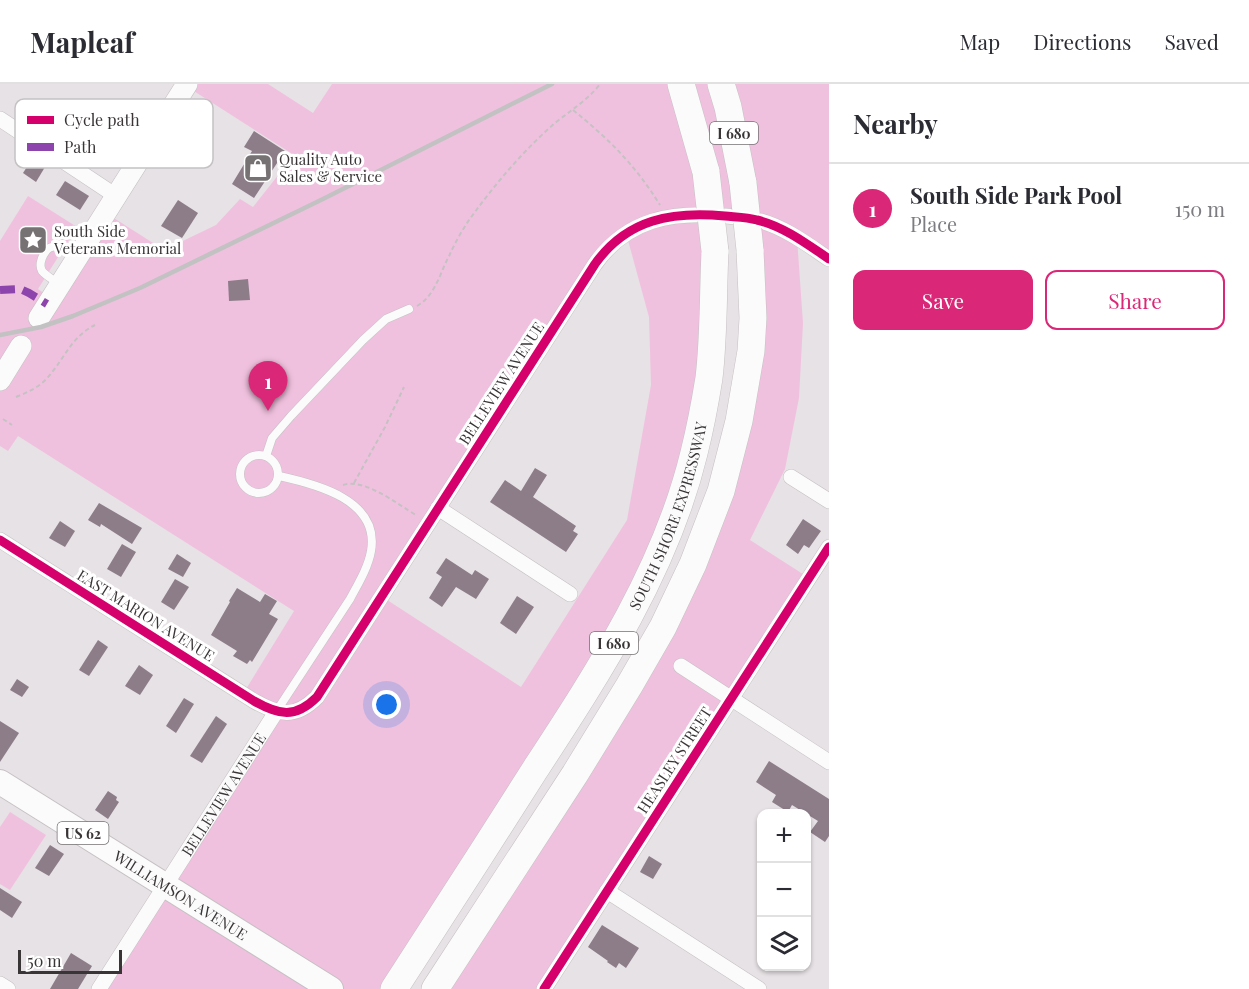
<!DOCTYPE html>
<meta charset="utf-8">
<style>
body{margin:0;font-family:"Playfair Display",serif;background:#f2f2f3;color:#2b2b33}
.controls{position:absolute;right:18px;bottom:18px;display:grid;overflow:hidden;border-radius:12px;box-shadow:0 2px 4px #0004}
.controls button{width:54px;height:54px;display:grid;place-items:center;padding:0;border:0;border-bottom:2px solid #e1e1e2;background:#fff;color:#2b2b33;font:30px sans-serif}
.scale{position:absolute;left:18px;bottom:15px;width:104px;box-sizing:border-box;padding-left:6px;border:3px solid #393537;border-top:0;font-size:16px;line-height:21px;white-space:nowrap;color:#393537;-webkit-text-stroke:4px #fff;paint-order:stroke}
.you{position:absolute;left:387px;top:621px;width:21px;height:21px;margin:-15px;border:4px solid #fff;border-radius:50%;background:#1a73e8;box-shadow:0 0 0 9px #1a73e833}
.badge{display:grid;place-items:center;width:39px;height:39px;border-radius:50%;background:#db2777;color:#fff;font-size:20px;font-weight:700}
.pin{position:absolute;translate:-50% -50px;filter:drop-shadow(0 2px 3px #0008)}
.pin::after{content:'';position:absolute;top:32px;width:21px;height:18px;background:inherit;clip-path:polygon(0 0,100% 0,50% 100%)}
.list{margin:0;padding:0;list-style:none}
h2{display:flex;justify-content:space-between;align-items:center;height:78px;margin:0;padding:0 24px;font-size:26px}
h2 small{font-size:20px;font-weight:400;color:#7c7c81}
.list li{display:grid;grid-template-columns:39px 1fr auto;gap:18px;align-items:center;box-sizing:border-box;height:90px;padding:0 24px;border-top:2px solid #e1e1e2}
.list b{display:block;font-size:22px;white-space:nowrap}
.list p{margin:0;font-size:20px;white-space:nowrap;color:#7c7c81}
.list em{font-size:20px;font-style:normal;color:#7c7c81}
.actions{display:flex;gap:12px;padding:18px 24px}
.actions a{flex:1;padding:14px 0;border:2px solid #db2777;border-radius:12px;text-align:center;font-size:21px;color:#db2777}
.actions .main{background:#db2777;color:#fff}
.icon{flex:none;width:33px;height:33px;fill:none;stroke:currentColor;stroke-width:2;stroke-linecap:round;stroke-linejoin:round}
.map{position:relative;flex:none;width:829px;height:905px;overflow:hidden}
header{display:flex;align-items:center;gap:36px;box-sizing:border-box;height:84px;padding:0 30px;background:#fff;border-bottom:2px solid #e1e1e2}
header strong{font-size:28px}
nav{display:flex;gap:33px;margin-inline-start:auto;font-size:21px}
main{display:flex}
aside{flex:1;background:#fff}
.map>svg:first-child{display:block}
</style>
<header>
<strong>Mapleaf</strong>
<nav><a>Map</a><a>Directions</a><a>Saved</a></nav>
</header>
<main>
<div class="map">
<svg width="829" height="905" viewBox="0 0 829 905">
<rect width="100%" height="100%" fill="#e7e2e5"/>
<g fill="#f0c1de" fill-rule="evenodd">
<path d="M187,0H268L313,29L332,0H829V175L797,154L803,239L799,314L785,385L750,456L809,494L544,905H435L629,602L731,373L747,135L711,131V263L664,459L394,905H99L276,628L243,610L294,527L18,352L8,367L0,362V157L28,112L77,143L38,205L51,214L106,129L164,166L216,141L240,115L253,123L294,71L186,2ZM626,149L649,233L651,301L627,436L521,603L381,512L615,157Z"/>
<polygon points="10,728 46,751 10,806 0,800 0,743"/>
</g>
<g fill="#8d7d89">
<polygon points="254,47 285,67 254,114 232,100 252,67 244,63"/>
<polygon points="32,75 45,83 36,98 23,89"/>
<polygon points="65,97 89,112 80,126 56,111"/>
<polygon points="178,116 198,129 182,154 161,142"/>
<polygon points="248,195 250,216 229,217 228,197"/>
<polygon points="535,384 547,391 533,413 576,442 573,447 578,450 566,468 490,418 505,396 521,407"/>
<polygon points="99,419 142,444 132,460 101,440 100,443 88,436"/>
<polygon points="803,435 821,447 809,464 804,461 798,470 786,461"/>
<polygon points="60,437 75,447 65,463 49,454"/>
<polygon points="122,460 136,468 121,493 107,485"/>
<polygon points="177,470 191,479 183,493 168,485"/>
<polygon points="446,474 472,491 475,486 489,495 476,515 456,503 442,523 429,514 442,493 436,489"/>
<polygon points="175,495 189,503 174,526 161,518"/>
<polygon points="237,504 260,518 265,510 277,517 269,530 278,535 252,578 250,576 247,580 233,572 237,567 211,551 230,518 229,517"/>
<polygon points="517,512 534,523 516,550 500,539"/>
<polygon points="98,556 108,563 89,592 79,586"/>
<polygon points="139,581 153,591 140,611 125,602"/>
<polygon points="17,595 29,603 22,613 10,606"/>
<polygon points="184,614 194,620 176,649 166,642"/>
<polygon points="216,632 227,640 202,679 190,672"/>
<polygon points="0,637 19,649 0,678"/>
<polygon points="769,677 829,715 829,752 825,758 810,748 818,737 792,721 788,728 772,718 776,711 756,698"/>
<polygon points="108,707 117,713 116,716 119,718 108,735 95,726"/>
<polygon points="50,761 64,770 49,792 35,784"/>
<polygon points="649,772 662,780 653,795 640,788"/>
<polygon points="0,804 22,818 12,834 0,826"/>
<polygon points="602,841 639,864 626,884 619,879 616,884 607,878 608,877 588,863"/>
<polygon points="71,869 92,882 78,905 50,905"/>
</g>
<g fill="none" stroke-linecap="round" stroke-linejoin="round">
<g stroke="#c5c0c3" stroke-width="9">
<g id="service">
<path d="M59,200C54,196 46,192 42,187C38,180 43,169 49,164C51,163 56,162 59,161L77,171"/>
<circle cx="259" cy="390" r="19"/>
<polyline points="266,372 272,354 291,332 363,256 386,235 409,225"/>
<path d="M276,628L350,515C358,500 368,484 371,467C380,416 316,400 279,392"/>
</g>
</g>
<g stroke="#c5c0c3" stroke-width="16">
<g id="minor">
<polyline points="0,35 116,112"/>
<polyline points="791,393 829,417"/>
<polyline points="438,424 570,510"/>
<path d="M0,456L254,617C279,631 295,635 317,613L595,180C627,135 672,127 725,132C735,133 747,133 757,136C783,142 807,160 829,175"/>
<polyline points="681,582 829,678"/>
<polyline points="607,807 759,905"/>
<polyline points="0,900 8,905"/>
<path id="s1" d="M99,905L276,628"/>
<polyline points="544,905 829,463"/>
</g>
</g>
<g stroke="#c5c0c3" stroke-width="22">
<g id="secondary">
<polyline points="39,234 187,0"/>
<polyline points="0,296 21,262"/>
</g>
</g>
<g stroke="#c5c0c3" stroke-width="26">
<g id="primary">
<path id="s2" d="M0,698L331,905"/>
</g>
</g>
<g stroke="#c5c0c3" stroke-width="28">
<g id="motorway">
<polyline points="681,0 706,88"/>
<polyline points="721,0 728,23 743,99"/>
<path id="s3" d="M394,905C442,831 489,758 536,684C600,586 666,485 694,369C700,345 705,319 709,294C714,252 713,209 715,167"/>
<polyline points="435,905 575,690 629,602 663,543 693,480 721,407 739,337 751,267 753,234 750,166"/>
</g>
</g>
<g stroke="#c4c2c3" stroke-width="2" stroke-dasharray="4.5 3" stroke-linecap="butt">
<path d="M573,26C610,56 635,81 660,121"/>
<path d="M417,222C435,212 440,189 449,172C455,159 463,144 472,132C496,99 524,66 555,39C571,26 588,16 600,0"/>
<path d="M16,313C28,308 40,303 48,293C65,274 71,253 95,241"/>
<polyline points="3,335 12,341"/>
<polyline points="354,399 385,343 404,303"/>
<path d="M343,401C365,394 397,420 416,431"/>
</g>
<use href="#service" stroke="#fbfbfb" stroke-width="8"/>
<use href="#minor" stroke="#fbfbfb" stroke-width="15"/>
<use href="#secondary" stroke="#fbfbfb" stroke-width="21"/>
<use href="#primary" stroke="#fbfbfb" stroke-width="24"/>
<use href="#motorway" stroke="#fbfbfb" stroke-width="27"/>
<polyline stroke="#c2c2c2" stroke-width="4.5" points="0,251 41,243 73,232 140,204 323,115 552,0"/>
<g stroke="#c5c0c3" stroke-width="28" stroke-linecap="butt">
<g id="motorway-bridge">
<polyline points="706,88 715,167"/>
<polyline points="743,99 750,166"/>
</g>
</g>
<use href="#motorway-bridge" stroke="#fbfbfb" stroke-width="27"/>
<polyline stroke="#8e44ad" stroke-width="8" stroke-dasharray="15 8" stroke-linecap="butt" points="0,206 20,205 29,209 47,220"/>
<g stroke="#fff" stroke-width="13">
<g id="cycleway">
<path d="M0,456L254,617C279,631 295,635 317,613L595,180C627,135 672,127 725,132C735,133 747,133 757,136C783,142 807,160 829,175"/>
<polyline points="544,905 829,463"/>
</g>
</g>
<use href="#cycleway" stroke="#d6006c" stroke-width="9"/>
</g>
<defs>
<g id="shop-square" transform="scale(1.5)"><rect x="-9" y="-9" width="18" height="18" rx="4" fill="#767274" stroke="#fff"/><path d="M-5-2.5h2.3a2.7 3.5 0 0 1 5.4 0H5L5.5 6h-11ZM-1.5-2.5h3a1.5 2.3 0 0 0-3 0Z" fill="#fff"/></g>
<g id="sight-square" transform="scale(1.5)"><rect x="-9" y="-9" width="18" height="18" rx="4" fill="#767274" stroke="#fff"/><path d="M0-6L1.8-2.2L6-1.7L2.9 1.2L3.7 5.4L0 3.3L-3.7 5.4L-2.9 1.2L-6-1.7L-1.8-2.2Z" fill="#fff"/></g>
</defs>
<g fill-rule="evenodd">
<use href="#shop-square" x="258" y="84"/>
<use href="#sight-square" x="33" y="156"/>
</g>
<g text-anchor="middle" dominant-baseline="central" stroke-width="6" stroke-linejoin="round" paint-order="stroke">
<g fill="#fff" stroke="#747273" stroke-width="1.5">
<rect x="710" y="38" width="48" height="22" rx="4.5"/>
<rect x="590" y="548" width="48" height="22" rx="4.5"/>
<rect x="57.5" y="738" width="51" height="22" rx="4.5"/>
</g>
<g font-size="14" font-weight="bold" fill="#393537">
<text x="734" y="49">I 680</text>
<text x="614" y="559">I 680</text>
<text x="83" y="749">US 62</text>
</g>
<g font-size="15" fill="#393537" stroke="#fff" text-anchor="start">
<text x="279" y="75">Quality Auto<tspan x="279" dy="17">Sales &amp; Service</tspan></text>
<text x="54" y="147">South Side<tspan x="54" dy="17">Veterans Memorial</tspan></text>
</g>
<g font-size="15" fill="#393537" stroke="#fff">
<text transform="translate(501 299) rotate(-57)">BELLEVIEW AVENUE</text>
<text stroke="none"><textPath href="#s3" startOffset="549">SOUTH SHORE EXPRESSWAY</textPath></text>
<text transform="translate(146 531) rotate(32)">EAST MARION AVENUE</text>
<text transform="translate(674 676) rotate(-57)">HEASLEY STREET</text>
<text stroke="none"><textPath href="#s1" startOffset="231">BELLEVIEW AVENUE</textPath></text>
<text stroke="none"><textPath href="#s2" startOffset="213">WILLIAMSON AVENUE</textPath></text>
</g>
</g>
<rect x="15" y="15" width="198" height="69" rx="9" fill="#fff" stroke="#c4c2c3" stroke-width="1.5"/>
<rect x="27" y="32" width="27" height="8" fill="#d6006c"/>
<rect x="27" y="59" width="27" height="8" fill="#8e44ad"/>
<g font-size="16" fill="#393537">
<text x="64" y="42">Cycle path</text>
<text x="64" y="69">Path</text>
</g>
</svg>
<div class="controls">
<button>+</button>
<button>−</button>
<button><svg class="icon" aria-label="layers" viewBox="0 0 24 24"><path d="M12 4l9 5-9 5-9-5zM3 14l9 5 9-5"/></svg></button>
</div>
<div class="scale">50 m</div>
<div class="you"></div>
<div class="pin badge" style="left:268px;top:327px">1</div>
</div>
<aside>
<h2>Nearby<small></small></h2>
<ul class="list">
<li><span class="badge">1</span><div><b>South Side Park Pool</b><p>Place</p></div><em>150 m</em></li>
</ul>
<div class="actions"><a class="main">Save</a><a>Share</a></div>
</aside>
</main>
